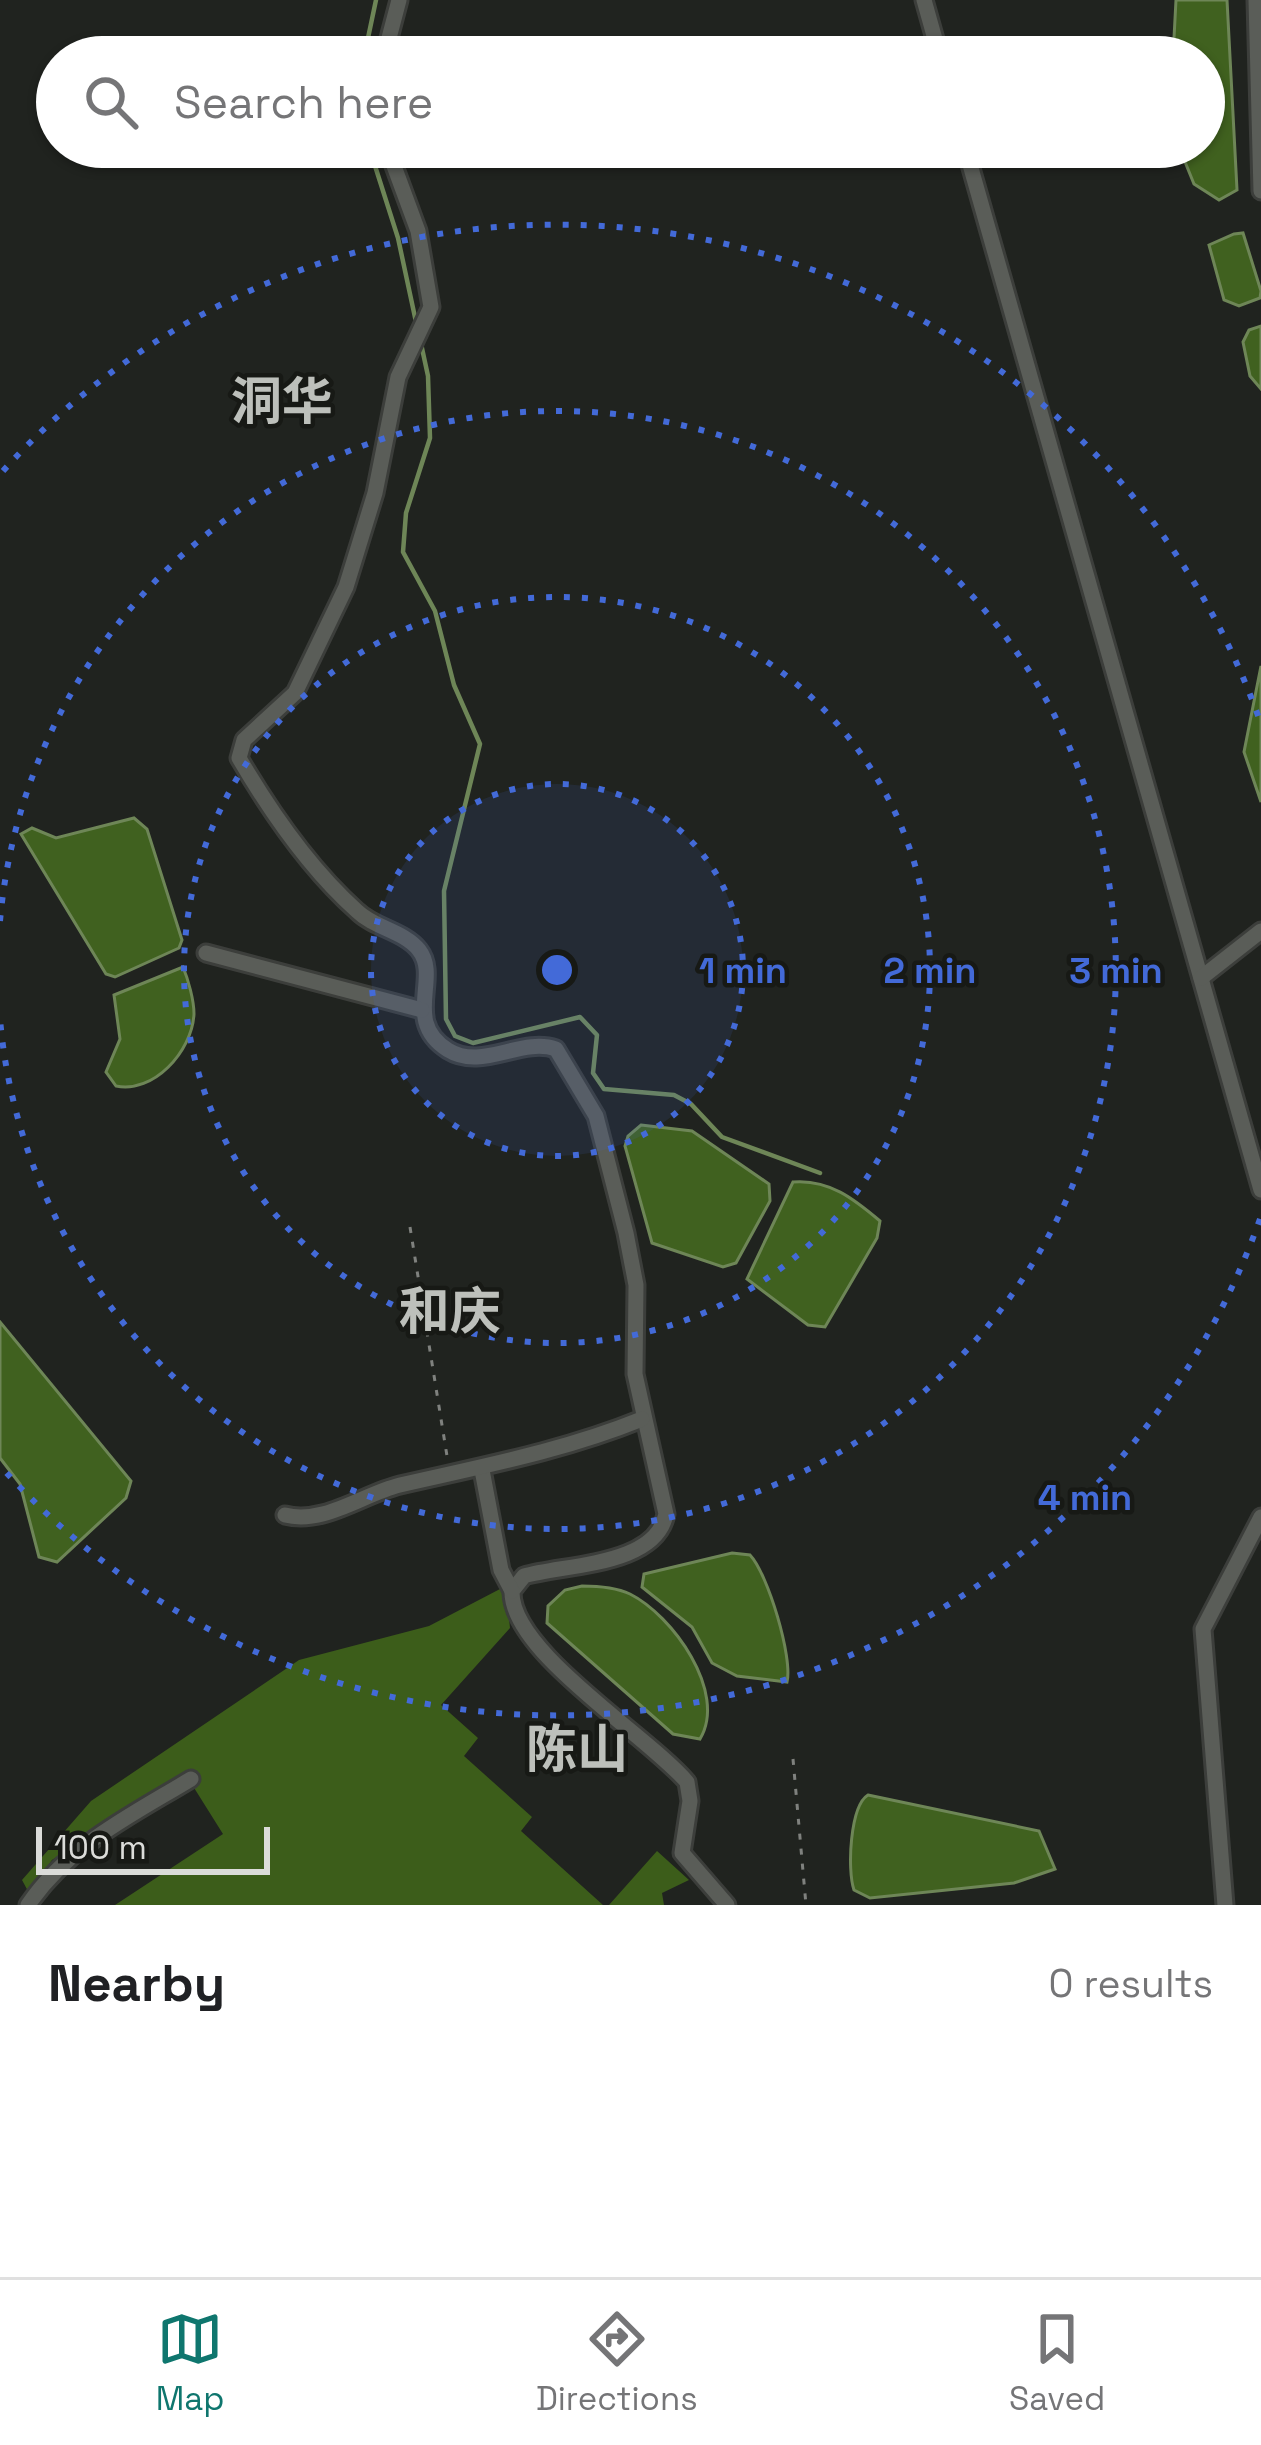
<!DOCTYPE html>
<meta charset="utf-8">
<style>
body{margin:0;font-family:"Space Grotesk","Noto Sans SC",sans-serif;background:#f2f2f2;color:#202124}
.scale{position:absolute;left:36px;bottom:30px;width:234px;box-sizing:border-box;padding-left:12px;border:6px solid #dbdcd9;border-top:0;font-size:33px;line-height:42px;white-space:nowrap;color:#dbdcd9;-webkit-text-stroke:9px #171915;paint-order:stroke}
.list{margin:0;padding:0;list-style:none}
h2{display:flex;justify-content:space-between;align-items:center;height:156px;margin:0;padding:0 48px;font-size:51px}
h2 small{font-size:39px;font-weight:400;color:#757577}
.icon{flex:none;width:66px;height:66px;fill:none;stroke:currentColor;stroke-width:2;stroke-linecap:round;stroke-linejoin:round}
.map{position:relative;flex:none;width:1261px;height:1905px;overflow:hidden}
.search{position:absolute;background:#fff;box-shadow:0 3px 9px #0004;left:36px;right:36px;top:36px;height:132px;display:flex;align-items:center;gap:30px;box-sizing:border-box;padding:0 42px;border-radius:66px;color:#757577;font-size:45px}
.sheet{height:372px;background:#fff}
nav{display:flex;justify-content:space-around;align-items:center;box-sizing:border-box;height:168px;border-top:3px solid #e0e0e0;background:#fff;font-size:33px;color:#757577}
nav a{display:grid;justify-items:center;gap:6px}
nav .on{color:#0f766e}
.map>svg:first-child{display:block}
</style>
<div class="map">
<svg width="1261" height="1905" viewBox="0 0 1261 1905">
<rect width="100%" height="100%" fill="#20231f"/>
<g fill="#3c5d1a">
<polygon points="500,1589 507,1598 510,1628 441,1705 478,1738 464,1756 532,1817 521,1831 603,1905 115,1905 223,1834 186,1775 52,1860 29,1893 22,1880 91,1801 299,1660 429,1626"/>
<polygon points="657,1851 689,1880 662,1893 664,1905 609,1905"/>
</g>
<g fill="#40611f" stroke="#6e8657" stroke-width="3">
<polygon points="1176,0 1227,0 1237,190 1219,200 1194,184 1179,147 1204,147 1204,57 1173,57"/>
<polygon points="1234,234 1243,233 1261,291 1260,298 1239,306 1224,300 1209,245"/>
<polygon points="1261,326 1261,389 1250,376 1243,342 1249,330"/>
<polygon points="1261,666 1261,802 1244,752"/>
<polygon points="134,818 147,829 182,940 179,948 115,977 106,974 21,834 32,828 56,838"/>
<path d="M183,967C188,979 194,1000 194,1014C192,1052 153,1094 116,1086L106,1072L120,1039L114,995Z"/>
<polygon points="641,1125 692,1131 769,1184 770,1201 736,1263 723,1267 652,1243 625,1146 628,1136"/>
<path d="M793,1182C829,1179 854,1199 880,1221L877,1238L825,1327L808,1325L747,1279Z"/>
<polygon points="0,1322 131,1481 126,1498 57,1562 39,1557 20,1484 0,1458"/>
<path d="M732,1553L750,1555C768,1574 793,1658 787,1682L737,1676L712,1663L692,1627L642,1587L644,1574Z"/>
<path d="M582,1586C598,1586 615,1587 630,1594C672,1615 728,1692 700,1739L673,1734L547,1623L548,1606L565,1590Z"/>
<path d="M868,1795L1039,1831L1055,1869L1014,1883L870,1898L854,1890C847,1870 850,1806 868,1795Z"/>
</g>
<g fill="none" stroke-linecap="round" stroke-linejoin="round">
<g stroke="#6e8657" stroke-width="4.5">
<polyline points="364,57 376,0"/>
<polyline points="369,147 398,238 416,322"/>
<polyline points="420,339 428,376 430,438 406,513 403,552 435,611 454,685 480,744 444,891 446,1019 455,1036 473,1043 580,1017 597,1035 593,1073 604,1089 674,1095 691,1104 722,1137 820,1173"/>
</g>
<g stroke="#3c3e3b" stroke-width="21">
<g id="minor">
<polyline points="924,0 940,57"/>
<polyline points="1256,0 1261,191"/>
<polyline points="384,57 399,0"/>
<path d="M387,147L418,231L431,307L398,377L375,493L346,587L295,693L244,740L239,758C270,811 311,870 357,911C374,928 404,931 419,950C441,978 402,1021 448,1050C482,1071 521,1037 556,1049L596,1116L626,1233L636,1285L635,1374L666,1514C656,1566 566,1564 524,1576L512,1591C510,1651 647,1735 687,1782L690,1801L682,1853L727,1905"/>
<polyline points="965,147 1261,1190"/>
<polyline points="206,953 422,1010"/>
<polyline points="1201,978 1261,931"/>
<polyline points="482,1470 501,1570 512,1591"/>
<path d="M285,1515C324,1525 363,1494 400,1485C483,1466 563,1451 642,1419"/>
<path d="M28,1905C69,1845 130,1816 191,1779"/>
<polyline points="1225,1905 1203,1629 1261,1517"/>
</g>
</g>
<g stroke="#7f817e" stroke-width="3" stroke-dasharray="6 9" stroke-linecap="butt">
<polyline points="410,1227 447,1456"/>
<polyline points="793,1759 806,1905"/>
</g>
<use href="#minor" stroke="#5a5d58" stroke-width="15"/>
</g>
<circle cx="557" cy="970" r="186" fill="#436ad8" fill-opacity=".12"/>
<g fill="none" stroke="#436ad8" stroke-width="6" stroke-dasharray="6 12">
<circle cx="557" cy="970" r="186"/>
<circle cx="557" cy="970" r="373"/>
<path d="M0 921A559 559 0 1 1 0 1019"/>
<path d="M1260 1219A746 746 0 0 1 3 1469M3 471A746 746 0 0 1 1260 721"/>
</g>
<g text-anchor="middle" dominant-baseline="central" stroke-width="9" stroke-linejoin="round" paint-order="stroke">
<g font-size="51" font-weight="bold" fill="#bdc0bb" stroke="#171915">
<text x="282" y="401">洞华</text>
<text x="450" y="1311">和庆</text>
<text x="577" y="1749">陈山</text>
</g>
</g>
<circle cx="557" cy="970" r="18" fill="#436ad8" stroke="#171915" stroke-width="6"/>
<g font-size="36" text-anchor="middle" font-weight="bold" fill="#436ad8" stroke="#171915" stroke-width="9" stroke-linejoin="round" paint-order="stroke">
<text x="743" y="983">1 min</text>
<text x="930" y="983">2 min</text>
<text x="1116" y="983">3 min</text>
<text x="1085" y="1510">4 min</text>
</g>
</svg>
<div class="scale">100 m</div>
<div class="search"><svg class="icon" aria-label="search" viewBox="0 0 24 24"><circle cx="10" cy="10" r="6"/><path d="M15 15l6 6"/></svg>Search here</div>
</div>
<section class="sheet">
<h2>Nearby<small>0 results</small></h2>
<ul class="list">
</ul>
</section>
<nav>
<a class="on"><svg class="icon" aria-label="map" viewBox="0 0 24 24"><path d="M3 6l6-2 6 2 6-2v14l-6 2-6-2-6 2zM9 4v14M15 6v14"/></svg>Map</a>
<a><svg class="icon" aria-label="directions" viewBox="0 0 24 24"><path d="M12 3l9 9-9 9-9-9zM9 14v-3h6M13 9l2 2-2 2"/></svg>Directions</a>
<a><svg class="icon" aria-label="saved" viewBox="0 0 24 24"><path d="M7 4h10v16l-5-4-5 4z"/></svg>Saved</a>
</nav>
